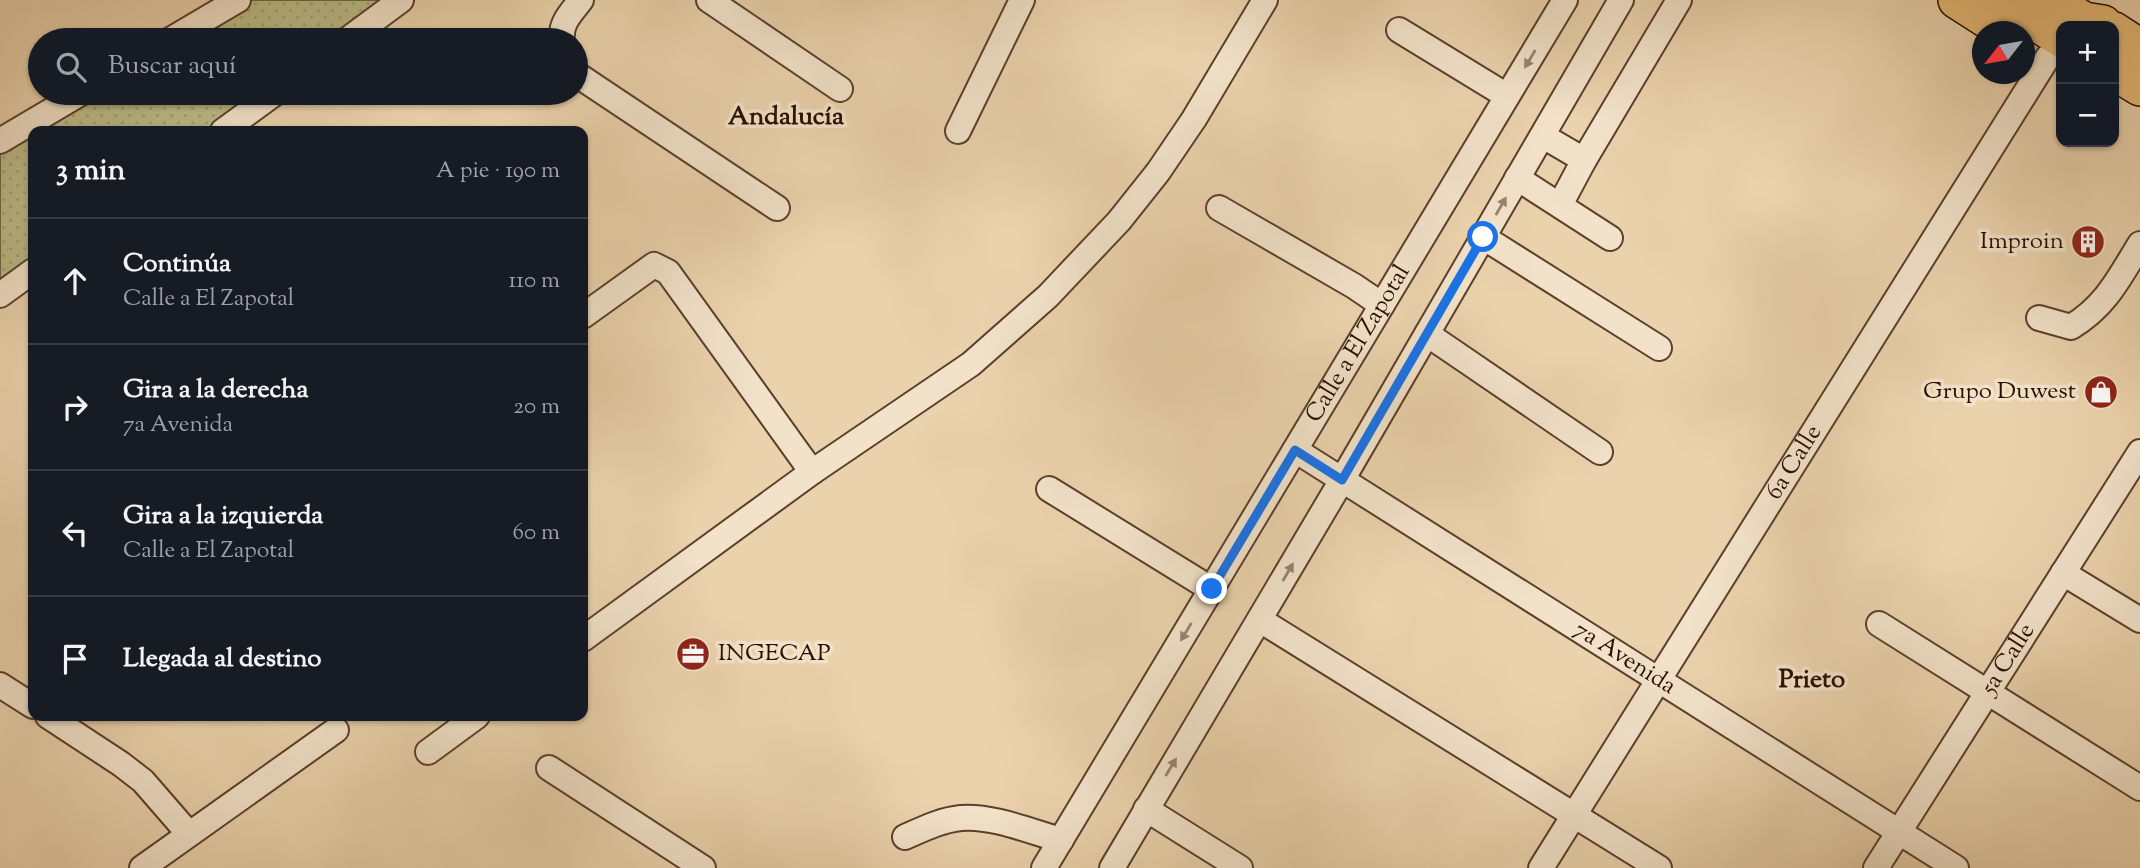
<!DOCTYPE html>
<html lang="es">
<meta charset="utf-8">
<style>
body{margin:0;font-family:"Sorts Mill Goudy",serif;background:#242831;color:#f1f3f6}
.controls{position:absolute;right:21px;top:21px;display:grid;overflow:hidden;border-radius:14px;box-shadow:0 2px 5px #0004}
.controls button{width:63px;height:63px;display:grid;place-items:center;padding:0;border:0;border-bottom:2px solid #363941;background:#171b24;color:#f1f3f6;font:35px sans-serif}
.compass{position:absolute;left:1972px;top:21px;width:63px;height:63px;border-radius:50%;background:#171b24;box-shadow:0 2px 5px #0004;rotate:239deg}
.stop{position:absolute;width:21px;height:21px;margin:-16px;border:5px solid #1a73e8;border-radius:50%;background:#fff}
.stop.end{background:#1a73e8;border-color:#fff;box-shadow:0 2px 7px #0008}
.list{margin:0;padding:0;list-style:none}
h2{display:flex;justify-content:space-between;align-items:center;height:91px;margin:0;padding:0 28px;font-size:30px}
h2 small{font-size:23px;font-weight:400;color:#9ea1a6}
.list li{display:grid;grid-template-columns:46px 1fr auto;gap:21px;align-items:center;box-sizing:border-box;height:126px;padding:0 28px;border-top:2px solid #363941}
.list b{display:block;font-size:26px;white-space:nowrap}
.list p{margin:0;font-size:23px;white-space:nowrap;color:#9ea1a6}
.list em{font-size:23px;font-style:normal;color:#9ea1a6}
.icon{flex:none;width:38px;height:38px;fill:none;stroke:currentColor;stroke-width:2;stroke-linecap:round;stroke-linejoin:round}
.map{position:relative;flex:none;width:2140px;height:868px;overflow:hidden}
.search{position:absolute;background:#171b24;box-shadow:0 2px 5px #0004;left:28px;top:28px;width:560px;height:77px;display:flex;align-items:center;gap:18px;box-sizing:border-box;padding:0 24px;border-radius:38px;color:#9ea1a6;font-size:26px}
.panel{position:absolute;background:#171b24;box-shadow:0 2px 5px #0004;left:28px;top:126px;width:560px;height:595px;border-radius:14px}
.map>svg:first-child{display:block}
</style>
<div class="map">
<svg width="2140" height="868" viewBox="0 0 2140 868">
<defs>
<pattern id="park-dots" width="8" height="8" patternUnits="userSpaceOnUse" patternTransform="scale(1.75)"><rect width="8" height="8" fill="#babb87"/><path d="M2 2h.1M6 6h.1" fill="none" stroke="#a0a073" stroke-width="1.8" stroke-linecap="round"/></pattern>
</defs>
<rect width="100%" height="100%" fill="#ead2ac"/>
<filter id="stains"><feTurbulence type="fractalNoise" baseFrequency=".00286" numOctaves="4"/><feColorMatrix values="0 0 0 0 .2 0 0 0 0 .09 0 0 0 0 .02 0 0 0 .5 -.17"/></filter>
<radialGradient id="worn" r=".72"><stop offset=".6" stop-color="#630" stop-opacity="0"/><stop offset="1" stop-color="#630" stop-opacity=".3"/></radialGradient>
<g fill="url(#park-dots)" stroke="#736444" stroke-width="2">
<polygon points="238,0 400,0 345,40 170,40"/>
<polygon points="81,93 273,93 220,131 33,131 33,267 0,291 0,141"/>
</g>
<g fill="none" stroke-linecap="round" stroke-linejoin="round">
<g stroke="#5c3f2b" stroke-width="28">
<g id="minor">
<polyline points="709,0 840,89"/>
<polyline points="1399,30 1507,96"/>
<polyline points="170,40 238,0"/>
<polyline points="347,40 401,0"/>
<path d="M562,40C560,23 571,13 581,0"/>
<polyline points="576,74 777,208"/>
<polyline points="223,131 275,93"/>
<polyline points="958,131 1022,0"/>
<polyline points="1543,136 1584,160"/>
<polyline points="0,141 81,93"/>
<polyline points="1517,178 1610,238"/>
<polyline points="1560,205 1584,160 1679,0"/>
<polyline points="1219,208 1354,286 1382,305"/>
<polyline points="1483,237 1659,348"/>
<polyline points="0,295 33,271"/>
<polyline points="583,316 654,265 668,272 812,472"/>
<path d="M2039,318L2071,327C2106,306 2119,278 2140,244"/>
<polyline points="1427,334 1600,452"/>
<path id="s1" d="M1295,450L1956,868"/>
<polyline points="1049,489 1211,589"/>
<polyline points="2063,573 2140,620"/>
<polyline points="1260,620 1659,868"/>
<polyline points="1879,624 2140,788"/>
<polyline points="583,639 812,472 971,364 1048,296 1119,221 1158,172 1194,119 1265,0"/>
<polyline points="0,685 33,706"/>
<polyline points="48,716 121,764 143,781 189,834"/>
<polyline points="428,752 477,716"/>
<polyline points="549,768 703,868"/>
<polyline points="1146,809 1240,868"/>
<path d="M905,837C923,829 941,820 961,818C991,815 1032,832 1061,840"/>
<polyline points="142,868 336,730"/>
<path id="s2" d="M1044,868L1565,0"/>
<polyline points="1112,868 1342,480 1621,0"/>
<path id="s3" d="M1541,868L2048,57"/>
<path id="s4" d="M1876,868L2140,452"/>
</g>
</g>
<g stroke="#2c0e00" stroke-width="40">
<g id="highway">
<polyline points="1957,0 2007,32"/>
<polyline points="2001,0 2061,38"/>
<polyline points="2050,0 2084,21 2103,24"/>
<polyline points="2114,31 2140,48"/>
<polyline points="2114,71 2140,87"/>
</g>
</g>
<use href="#minor" stroke="#f1e2c9" stroke-width="24"/>
<use href="#highway" stroke="#e5b976" stroke-width="37"/>
</g>
<defs><path id="oneway-solid" d="M-6-.8H1V-3.2L6.5 0L1 3.2V.8H-6Z" transform="scale(1.75)"/></defs>
<g fill="#98836f">
<use href="#oneway-solid" transform="translate(1530 59) rotate(121)"/>
<use href="#oneway-solid" transform="translate(1501 206) rotate(-60)"/>
<use href="#oneway-solid" transform="translate(1288 572) rotate(-60)"/>
<use href="#oneway-solid" transform="translate(1186 632) rotate(121)"/>
<use href="#oneway-solid" transform="translate(1171 767) rotate(-59)"/>
</g>
<g fill="none" stroke-linecap="round" stroke-linejoin="round">
<polyline stroke="#1a73e8" stroke-width="9" points="1212,589 1295,450 1342,480 1483,237"/>
</g>
<defs>
<g id="building-disc" transform="scale(1.75)"><circle r="9.5" fill="#8f2418" stroke="#f1e2c9"/><path d="M-4-6H4V6H1V3H-1V6H-4ZM-2.5-4.3h1.7v1.8h-1.7ZM.8-4.3h1.7v1.8H.8ZM-2.5-1h1.7V.8h-1.7ZM.8-1h1.7V.8H.8Z" fill="#fff"/></g>
<g id="shop-disc" transform="scale(1.75)"><circle r="9.5" fill="#8f2418" stroke="#f1e2c9"/><path d="M-5-2.5h2.3a2.7 3.5 0 0 1 5.4 0H5L5.5 6h-11ZM-1.5-2.5h3a1.5 2.3 0 0 0-3 0Z" fill="#fff"/></g>
<g id="office-disc" transform="scale(1.75)"><circle r="9.5" fill="#8f2418" stroke="#f1e2c9"/><path d="M-6-3h4V-5.5h4V-3h4V5H-6ZM-1-4.5V-3h2v-1.5ZM-6 0V1H6V0Z" fill="#fff"/></g>
</defs>
<g fill-rule="evenodd">
<use href="#building-disc" x="2088" y="242"/>
<use href="#shop-disc" x="2101" y="392"/>
<use href="#office-disc" x="693" y="654"/>
</g>
<g text-anchor="middle" dominant-baseline="central" stroke-width="7" stroke-linejoin="round" paint-order="stroke">
<g font-size="24" fill="#2c0e00" stroke="#f1e2c9" text-anchor="end">
<text x="2064" y="242">Improin</text>
<text x="2076" y="392">Grupo Duwest</text>
<text x="718" y="654" text-anchor="start">INGECAP</text>
</g>
<g font-size="24" fill="#2c0e00" stroke="#f1e2c9">
<text stroke="none"><textPath href="#s2" startOffset="611">Calle a El Zapotal</textPath></text>
<text stroke="none"><textPath href="#s3" startOffset="478">6a Calle</textPath></text>
<text stroke="none"><textPath href="#s1" startOffset="390">7a Avenida</textPath></text>
<text stroke="none"><textPath href="#s4" startOffset="247">5a Calle</textPath></text>
</g>
<g font-size="26" font-weight="bold" fill="#2c0e00" stroke="#f1e2c9">
<text x="786" y="117">Andalucía</text>
<text x="1812" y="680">Prieto</text>
</g>
</g>
<rect width="100%" height="100%" filter="url(#stains)"/>
<rect width="100%" height="100%" fill="url(#worn)"/>
</svg>
<div class="controls">
<button>+</button>
<button>−</button>
</div>
<svg class="compass" viewBox="-18 -18 36 36"><path d="M0-13l5 13h-10z" fill="#e53935"/><path d="M0 13l5-13h-10z" fill="#9ea1a6"/></svg>
<div class="stop" style="left:1483px;top:237px"></div>
<div class="stop end" style="left:1212px;top:589px"></div>
<div class="search"><svg class="icon" aria-label="search" viewBox="0 0 24 24"><circle cx="10" cy="10" r="6"/><path d="M15 15l6 6"/></svg>Buscar aquí</div>
<section class="panel">
<h2>3 min<small>A pie · 190 m</small></h2>
<ul class="list">
<li><svg class="icon" aria-label="ahead" viewBox="0 0 24 24"><path d="M12 20V5M6 11l6-6 6 6"/></svg><div><b>Continúa</b><p>Calle a El Zapotal</p></div><em>110 m</em></li>
<li><svg class="icon" aria-label="right" viewBox="0 0 24 24"><path d="M7 20v-9h11M14 6l5 5-5 5"/></svg><div><b>Gira a la derecha</b><p>7a Avenida</p></div><em>20 m</em></li>
<li><svg class="icon" aria-label="left" viewBox="0 0 24 24"><path d="M17 20v-9H6M10 6l-5 5 5 5"/></svg><div><b>Gira a la izquierda</b><p>Calle a El Zapotal</p></div><em>60 m</em></li>
<li><svg class="icon" aria-label="arrive" viewBox="0 0 24 24"><path d="M6 21V4h12l-3 4 3 4H6"/></svg><div><b>Llegada al destino</b></div></li>
</ul>
</section>
</div>
